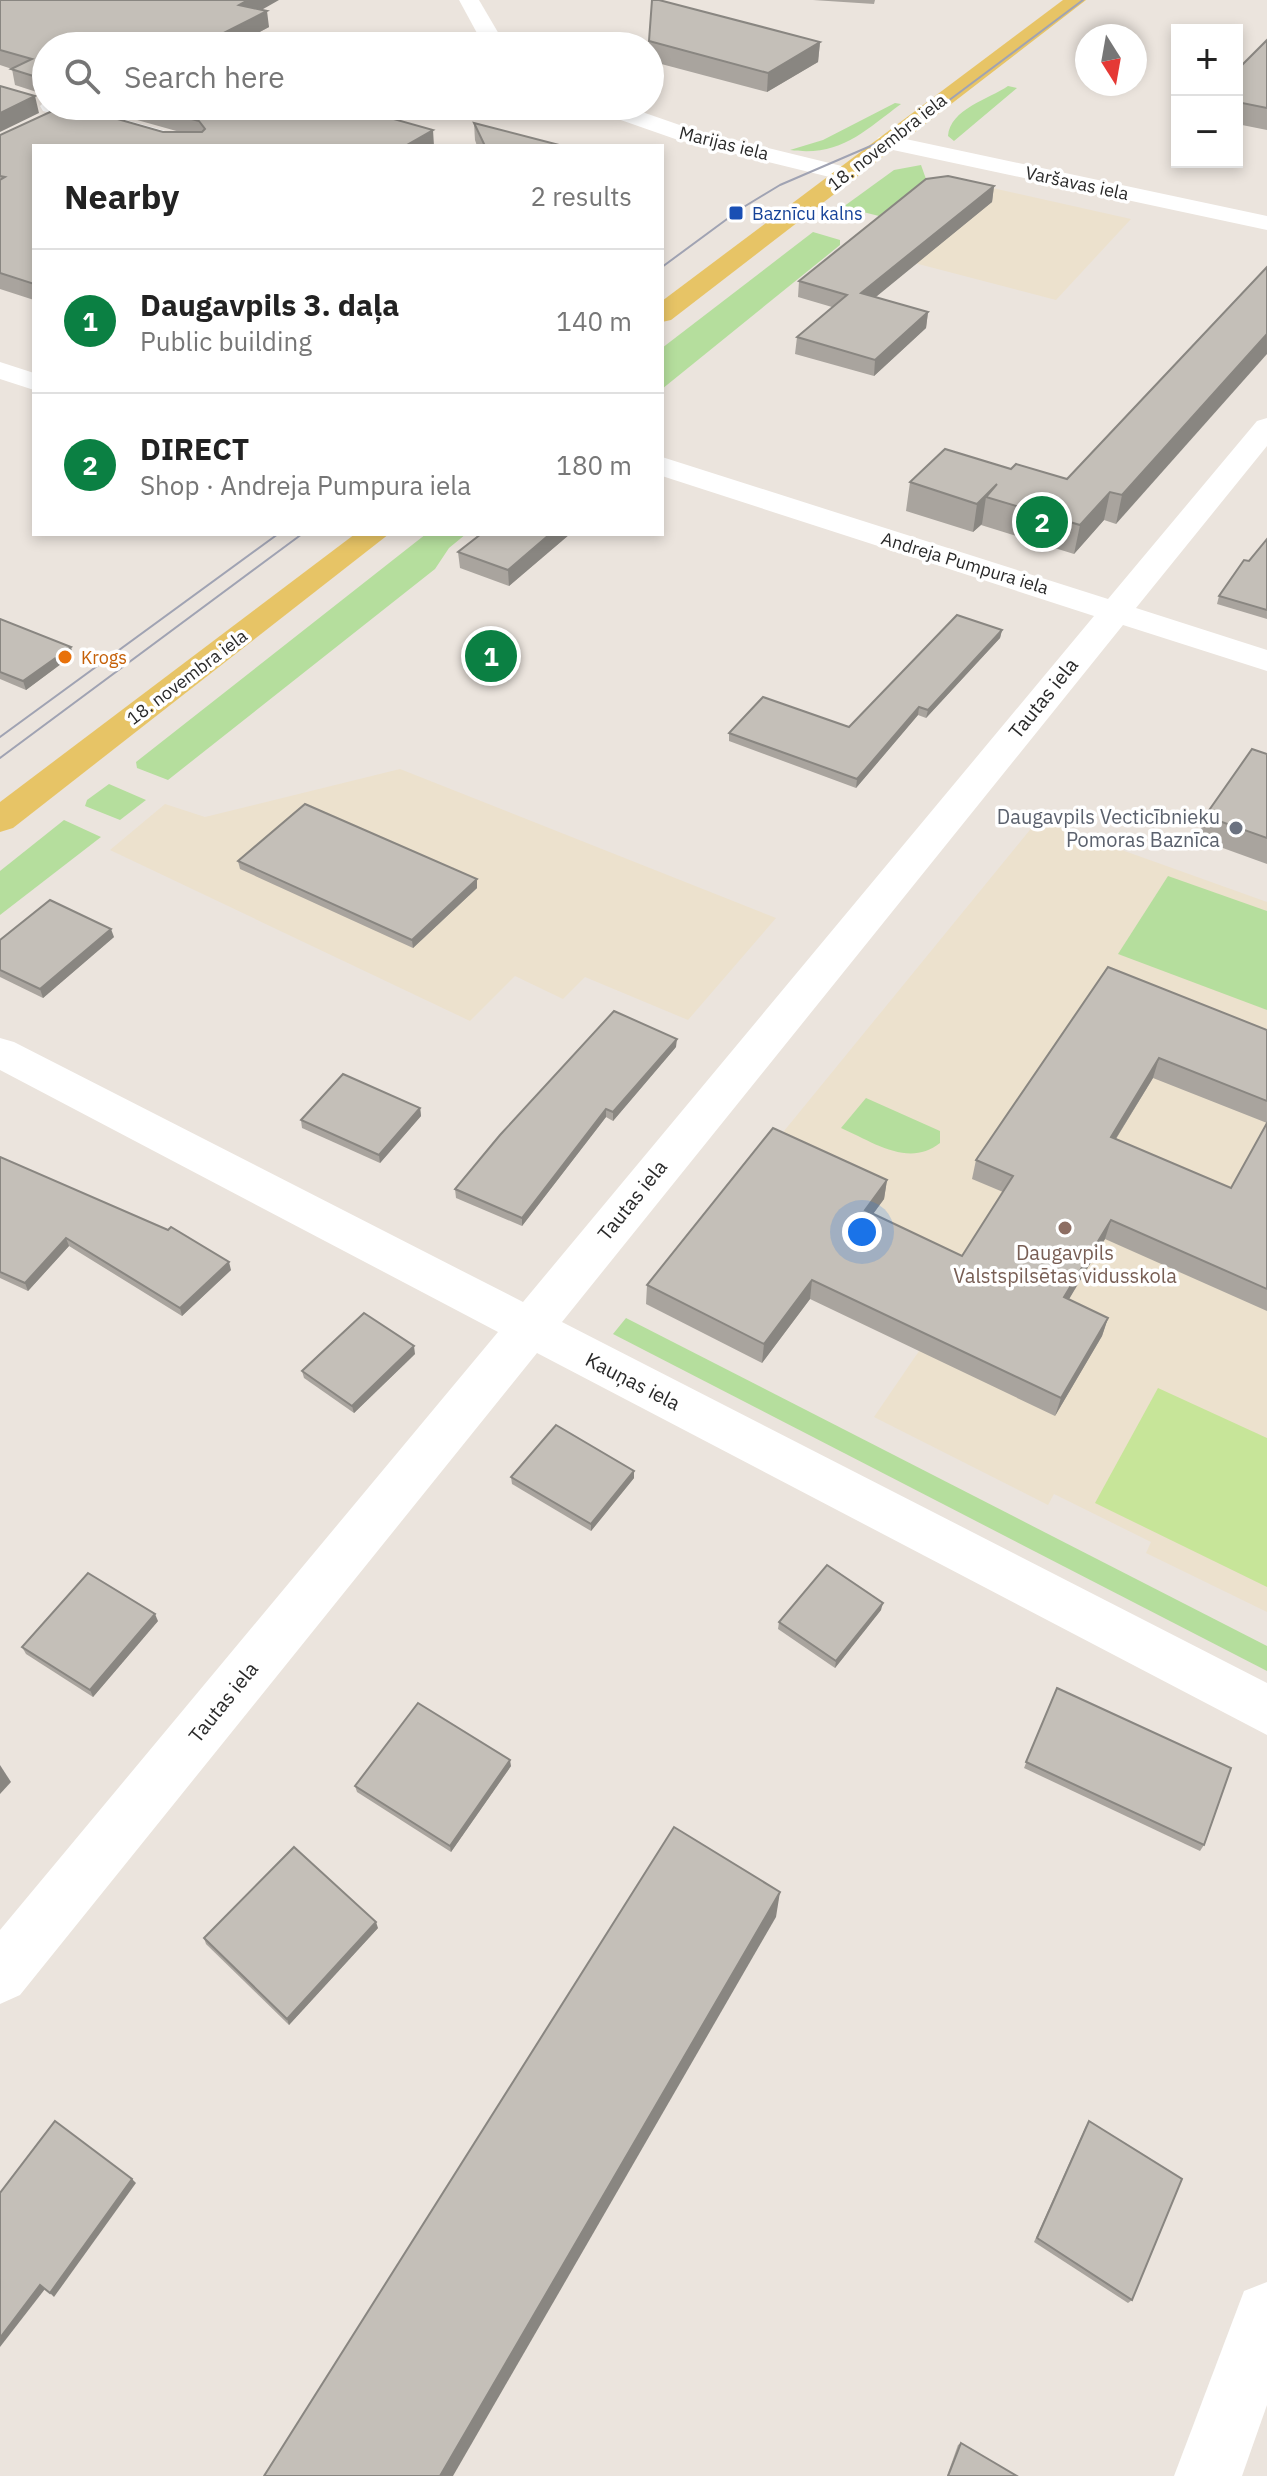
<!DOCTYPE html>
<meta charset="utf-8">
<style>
body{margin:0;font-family:"IBM Plex Sans",sans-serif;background:#f6f6f6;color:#222}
.controls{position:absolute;right:24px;top:24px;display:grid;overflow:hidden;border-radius:0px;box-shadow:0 4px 12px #0003}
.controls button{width:72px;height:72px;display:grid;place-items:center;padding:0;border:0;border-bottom:2px solid #e0e0e0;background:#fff;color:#222;font:40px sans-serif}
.compass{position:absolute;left:1075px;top:24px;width:72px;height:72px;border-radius:50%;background:#fff;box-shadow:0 4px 12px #0003;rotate:169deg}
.you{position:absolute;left:862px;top:1232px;width:28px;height:28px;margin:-20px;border:6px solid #fff;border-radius:50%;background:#1a73e8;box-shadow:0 0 0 12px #1a73e833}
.badge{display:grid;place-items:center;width:52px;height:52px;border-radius:50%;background:#0b8043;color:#fff;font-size:26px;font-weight:700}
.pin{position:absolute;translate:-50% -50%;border:4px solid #fff;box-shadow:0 2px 8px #0006}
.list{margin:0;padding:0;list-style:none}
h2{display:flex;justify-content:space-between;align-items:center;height:104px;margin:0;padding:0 32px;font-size:34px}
h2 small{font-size:26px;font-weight:400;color:#767676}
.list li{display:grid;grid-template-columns:52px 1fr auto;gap:24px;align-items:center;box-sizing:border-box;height:144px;padding:0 32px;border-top:2px solid #e0e0e0}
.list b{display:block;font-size:30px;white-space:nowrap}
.list p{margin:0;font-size:26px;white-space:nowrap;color:#767676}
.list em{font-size:26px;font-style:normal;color:#767676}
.icon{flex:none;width:44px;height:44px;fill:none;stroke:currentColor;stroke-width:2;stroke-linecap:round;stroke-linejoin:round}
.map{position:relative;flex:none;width:1267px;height:2476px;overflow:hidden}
.search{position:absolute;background:#fff;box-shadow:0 4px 12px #0003;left:32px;top:32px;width:632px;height:88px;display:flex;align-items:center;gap:20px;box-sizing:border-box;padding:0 28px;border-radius:44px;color:#767676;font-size:30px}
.panel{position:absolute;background:#fff;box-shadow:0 4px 12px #0003;left:32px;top:144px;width:632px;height:392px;border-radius:0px}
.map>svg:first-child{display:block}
</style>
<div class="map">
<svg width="1267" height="2476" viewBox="0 0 1267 2476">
<rect width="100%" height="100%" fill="#ebe4dd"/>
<g fill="#ece1cd">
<polygon points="948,178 1131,219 1056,300 903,260"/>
<polygon points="400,769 776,918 688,1020 585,977 563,999 515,976 470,1021 110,850 165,804 205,817"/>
<polygon points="1038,820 1267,902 1267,1612 1146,1553 1151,1542 1054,1494 1048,1505 874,1417 919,1351 771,1147"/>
</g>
<g fill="#b5de9d">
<path d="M1008,86L1017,88L954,141L948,136C950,109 989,99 1008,86Z"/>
<path d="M895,103L901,104C863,132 840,157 790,150L823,140Z"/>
<polygon points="921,165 926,179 879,216 843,207 894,170"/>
<polygon points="813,232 840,240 840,245 662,389 662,348"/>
<polygon points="426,534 466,534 449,548 435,569 168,780 137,768 136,762"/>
<polygon points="109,784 146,800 120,820 85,806 87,800"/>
<polygon points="64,820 101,837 0,915 0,871"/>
<polygon points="1168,876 1267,911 1267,1010 1118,954"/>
<path d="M866,1098L940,1131V1143C909,1168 873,1142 841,1128Z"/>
<polygon points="626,1318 1267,1646 1267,1671 613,1334"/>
</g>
<polygon fill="#c7e599" points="1158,1388 1267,1438 1267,1587 1095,1503"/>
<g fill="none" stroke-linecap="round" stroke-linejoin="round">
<g fill="#fff" fill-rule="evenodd">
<polygon points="459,0 479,0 506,46 484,46"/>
<polygon points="46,100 46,106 76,106 201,141 205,146 167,146 43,111 40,106"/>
<polygon points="592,106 625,106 694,130 854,169 858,174 854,179 846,181 678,140 595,111"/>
<polygon points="887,135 1267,216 1267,230 879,147 875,142 879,137"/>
<polygon points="0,362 34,373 34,390 0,379"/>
<polygon points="1267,418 1267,446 1136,608 1267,650 1267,671 1123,625 562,1322 1267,1683 1267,1735 537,1353 20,1995 0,2004 0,1930 498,1332 0,1070 0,1038 14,1042 523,1302 1094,616 662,476 662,457 1108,599 1257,421"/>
<polygon points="1267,2282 1267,2405 1242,2476 1174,2476 1244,2291"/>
</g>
<g fill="#e7c466" fill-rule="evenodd">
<polygon points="1063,0 1086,0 671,320 662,322 662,301"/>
<polygon points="355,534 389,534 13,828 0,832 0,802"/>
</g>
<g stroke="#a0a3b3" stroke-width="2">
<polyline points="662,267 742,208 780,185 873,145 940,107 1083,0"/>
<polyline points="0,737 278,534"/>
<polyline points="0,758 302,534"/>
</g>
</g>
<g fill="#a9a49e" fill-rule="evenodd">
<polygon points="0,0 261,10 269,27 233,46 46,46 46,95 15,85 12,69 0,65"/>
<polygon points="813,0 875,0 874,4"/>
<polygon points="1267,40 1267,130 1237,124 1237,70"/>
<polygon points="649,41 820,42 818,62 767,92 650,61"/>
<polygon points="87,106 330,106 433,130 34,146 34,300 0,289 0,135 180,132"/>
<polygon points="474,123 563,146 477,146 475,140"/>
<polygon points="994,186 992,202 875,297 928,312 926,328 874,376 795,354 797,337 832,307 798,297 799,281"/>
<polygon points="1267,267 1116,524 1104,520 1074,554 981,525 982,524 973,532 906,511 910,482 1011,469 1067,479"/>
<polygon points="481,534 570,534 509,586 460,568 458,552"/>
<polygon points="1267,539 1267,619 1217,604 1219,596"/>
<polygon points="0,619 73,655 26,690 0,679"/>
<polygon points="1002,630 1000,638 926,718 918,715 856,788 729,741 729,733 849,727"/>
<polygon points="1267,754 1267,864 1198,839 1205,816"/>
<polygon points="238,861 477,888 413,948 240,869"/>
<polygon points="114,937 43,998 0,977 0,940"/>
<path d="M1108,967L1267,1030V1311L1105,1239L1068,1300L1108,1318L1102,1336L1055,1416L810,1299L762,1363L646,1304L647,1285L887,1180L884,1199L873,1214L962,1256L1003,1192L972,1179L976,1160ZM1153,1078L1267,1123L1231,1188L1116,1139Z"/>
<polygon points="676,1047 613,1121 606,1117 522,1226 456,1198 455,1189"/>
<polygon points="420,1108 421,1116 380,1163 302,1128 301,1120"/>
<polygon points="0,1157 231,1270 182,1316 69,1246 28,1291 0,1278"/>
<polygon points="415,1354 354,1413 304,1378 302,1371"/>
<polygon points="511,1477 634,1478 591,1531 512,1484"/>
<polygon points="881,1610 835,1668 778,1629 779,1622"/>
<polygon points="158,1621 93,1697 26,1654 22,1647"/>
<polygon points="1057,1688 1204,1845 1200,1851 1024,1768"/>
<polygon points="511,1766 451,1852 357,1792 355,1786"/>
<polygon points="378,1928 289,2025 206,1944 204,1938"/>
<polygon points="1089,2121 1132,2300 1128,2303 1034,2242 1086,2126"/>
<polygon points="961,2443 1017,2476 947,2476 958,2445"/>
</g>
<g fill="#898681">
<polygon points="248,0 279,0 242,21 239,5"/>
<polygon points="267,11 269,27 233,46 198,46"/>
<polygon points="820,42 818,62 767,92 768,73"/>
<polygon points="35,96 39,113 0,132 0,113"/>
<polygon points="433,130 434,146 405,146"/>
<polygon points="994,186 992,202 860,310 861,293"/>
<polygon points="928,312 926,328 874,376 875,360"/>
<polygon points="1267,334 1267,354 1116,524 1122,495"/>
<polygon points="997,484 986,497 982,524 973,532 977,504"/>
<polygon points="1110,492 1104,520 1074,554 1080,525"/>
<polygon points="550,534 570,534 509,586 508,570"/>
<polygon points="1002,630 1000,638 926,718 928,710"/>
<polygon points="71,647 73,655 26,690 23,681"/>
<polygon points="919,707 918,715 856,788 857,779"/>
<polygon points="477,879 477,888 413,948 412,940"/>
<polygon points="111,929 114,937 43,998 40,989"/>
<polygon points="677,1039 676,1047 613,1121 613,1112"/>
<polygon points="1159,1058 1153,1078 1105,1156 1111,1137"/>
<polygon points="420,1108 421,1116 380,1163 379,1155"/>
<polygon points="606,1109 606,1117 522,1226 522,1218"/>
<polygon points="887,1180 884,1199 862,1229 865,1210"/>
<polygon points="1111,1220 1105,1239 1059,1316 1064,1297"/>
<polygon points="66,1238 69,1246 28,1291 25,1283"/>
<polygon points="229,1262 231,1270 182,1316 180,1308"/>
<polygon points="812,1280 810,1299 762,1363 764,1344"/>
<polygon points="1108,1318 1102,1336 1055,1416 1061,1398"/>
<polygon points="414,1346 415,1354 354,1413 352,1406"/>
<polygon points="634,1471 634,1478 591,1531 591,1524"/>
<polygon points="883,1603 881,1610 835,1668 836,1661"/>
<polygon points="155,1614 158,1621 93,1697 90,1690"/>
<polygon points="510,1760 511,1766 451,1852 450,1846"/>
<polygon points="0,1765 11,1782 0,1794"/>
<polygon points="780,1892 776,1917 453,2476 440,2476"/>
<polygon points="376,1922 378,1928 289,2025 287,2019"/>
<polygon points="132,2179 136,2183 54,2297 50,2293"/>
<polygon points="40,2285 45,2289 0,2347 0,2338"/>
</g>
<g fill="#c4bfb8" stroke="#898681" stroke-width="2">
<polygon points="0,0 248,0 239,5 267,11 198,46 46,46 45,86 43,79 11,69 32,59 0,50"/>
<polygon points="652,0 659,0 820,42 768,73 649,41"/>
<polygon points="1267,40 1267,108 1237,102 1237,70"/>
<polygon points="0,86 35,96 0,113"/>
<polygon points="63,106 72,106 163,132 202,132 205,129 199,121 144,106 330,106 346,110 351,107 433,130 405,146 34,146 34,284 0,273 0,180 5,177 0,176 0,135"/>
<polygon points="474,123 563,146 485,146"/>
<polygon points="948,176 994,186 861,293 928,312 875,360 797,337 847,295 799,281 926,179"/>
<polygon points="1267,267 1267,334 1122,495 1110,492 1080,525 986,497 997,484 977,504 910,482 945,449 1011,469 1016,464 1067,479"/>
<polygon points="481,534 550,534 508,570 458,552"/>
<polygon points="1267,539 1267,610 1219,596 1244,560 1249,561"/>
<polygon points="957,615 1002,630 928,710 919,707 857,779 729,733 763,697 849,727"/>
<polygon points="0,619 71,647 23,681 0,672"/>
<polygon points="1252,749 1267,754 1267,838 1205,816"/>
<polygon points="305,804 477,879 412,940 238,861"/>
<polygon points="50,900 111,929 40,989 0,970 0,940"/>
<polygon points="1108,967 1267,1030 1267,1101 1159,1058 1111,1137 1231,1188 1267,1123 1267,1289 1111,1220 1064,1297 1108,1318 1061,1398 812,1280 764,1344 647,1285 773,1128 887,1180 865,1210 962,1256 1013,1176 976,1160"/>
<polygon points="614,1011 677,1039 613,1112 606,1109 522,1218 455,1189 500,1135"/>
<polygon points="343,1074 420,1108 379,1155 301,1120"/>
<polygon points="0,1157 168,1230 171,1227 229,1262 180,1308 66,1238 25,1283 0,1272"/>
<polygon points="364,1313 414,1346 352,1406 302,1371"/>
<polygon points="556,1425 634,1471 591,1524 511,1477"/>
<polygon points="827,1565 883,1603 836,1661 779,1622"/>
<polygon points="88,1573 155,1614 90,1690 22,1647"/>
<polygon points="1057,1688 1231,1768 1204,1845 1026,1762"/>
<polygon points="418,1703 510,1760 450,1846 355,1786"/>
<polygon points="674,1827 780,1892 440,2476 264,2476"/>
<polygon points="294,1847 376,1922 287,2019 204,1938"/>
<polygon points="55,2121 132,2179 50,2293 40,2285 0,2338 0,2193"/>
<polygon points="1089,2121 1182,2179 1132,2300 1037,2238"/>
<polygon points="961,2443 1017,2476 948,2476"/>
</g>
<rect fill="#1a4fb4" stroke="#fff" stroke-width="3" x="728" y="205" width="16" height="16" rx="4"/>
<circle fill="#e8710a" stroke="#fff" stroke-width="3" cx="65" cy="657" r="8"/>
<circle fill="#6b7280" stroke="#fff" stroke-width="3" cx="1236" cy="828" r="8"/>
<circle fill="#8d6e63" stroke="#fff" stroke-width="3" cx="1065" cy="1228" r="8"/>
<g text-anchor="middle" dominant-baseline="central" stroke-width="7" stroke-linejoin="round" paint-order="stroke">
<g font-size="18" fill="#2a2a2a" stroke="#fff">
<text transform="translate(887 142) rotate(-38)">18. novembra iela</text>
<text transform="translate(724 143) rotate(14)">Marijas iela</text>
<text transform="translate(1077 183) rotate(12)">Varšavas iela</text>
<text transform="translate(965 563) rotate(17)">Andreja Pumpura iela</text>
<text transform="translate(187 677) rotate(-37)">18. novembra iela</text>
</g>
<g font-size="18" fill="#164399" stroke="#fff" text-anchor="start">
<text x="752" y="213">Baznīcu kalns</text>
</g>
<g font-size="18" fill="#c56008" stroke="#fff" text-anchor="start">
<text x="81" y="657">Krogs</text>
</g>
<g font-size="20" fill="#2a2a2a" stroke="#fff">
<text transform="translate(1043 698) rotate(-51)">Tautas iela</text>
<text transform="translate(632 1200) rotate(-51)">Tautas iela</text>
<text transform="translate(633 1381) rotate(27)">Kauņas iela</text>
<text transform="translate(223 1702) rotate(-51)">Tautas iela</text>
</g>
<g font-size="20" fill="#5b616d" stroke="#fff" text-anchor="end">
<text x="1220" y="816">Daugavpils Vecticībnieku<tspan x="1220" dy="23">Pomoras Baznīca</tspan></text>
</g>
<g font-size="20" fill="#785e54" stroke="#fff">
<text x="1065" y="1252">Daugavpils<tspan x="1065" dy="23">Valstspilsētas vidusskola</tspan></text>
</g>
</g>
</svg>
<div class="controls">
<button>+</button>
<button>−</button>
</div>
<svg class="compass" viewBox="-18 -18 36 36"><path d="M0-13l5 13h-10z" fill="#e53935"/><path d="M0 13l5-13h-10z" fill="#767676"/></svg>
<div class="you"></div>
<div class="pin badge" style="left:491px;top:656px">1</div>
<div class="pin badge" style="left:1042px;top:522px">2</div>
<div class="search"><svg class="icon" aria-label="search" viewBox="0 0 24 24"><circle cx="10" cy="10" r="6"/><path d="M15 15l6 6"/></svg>Search here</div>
<section class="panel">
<h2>Nearby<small>2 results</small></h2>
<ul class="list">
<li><span class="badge">1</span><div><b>Daugavpils 3. daļa</b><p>Public building</p></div><em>140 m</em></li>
<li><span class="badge">2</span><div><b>DIRECT</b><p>Shop · Andreja Pumpura iela</p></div><em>180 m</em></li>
</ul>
</section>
</div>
